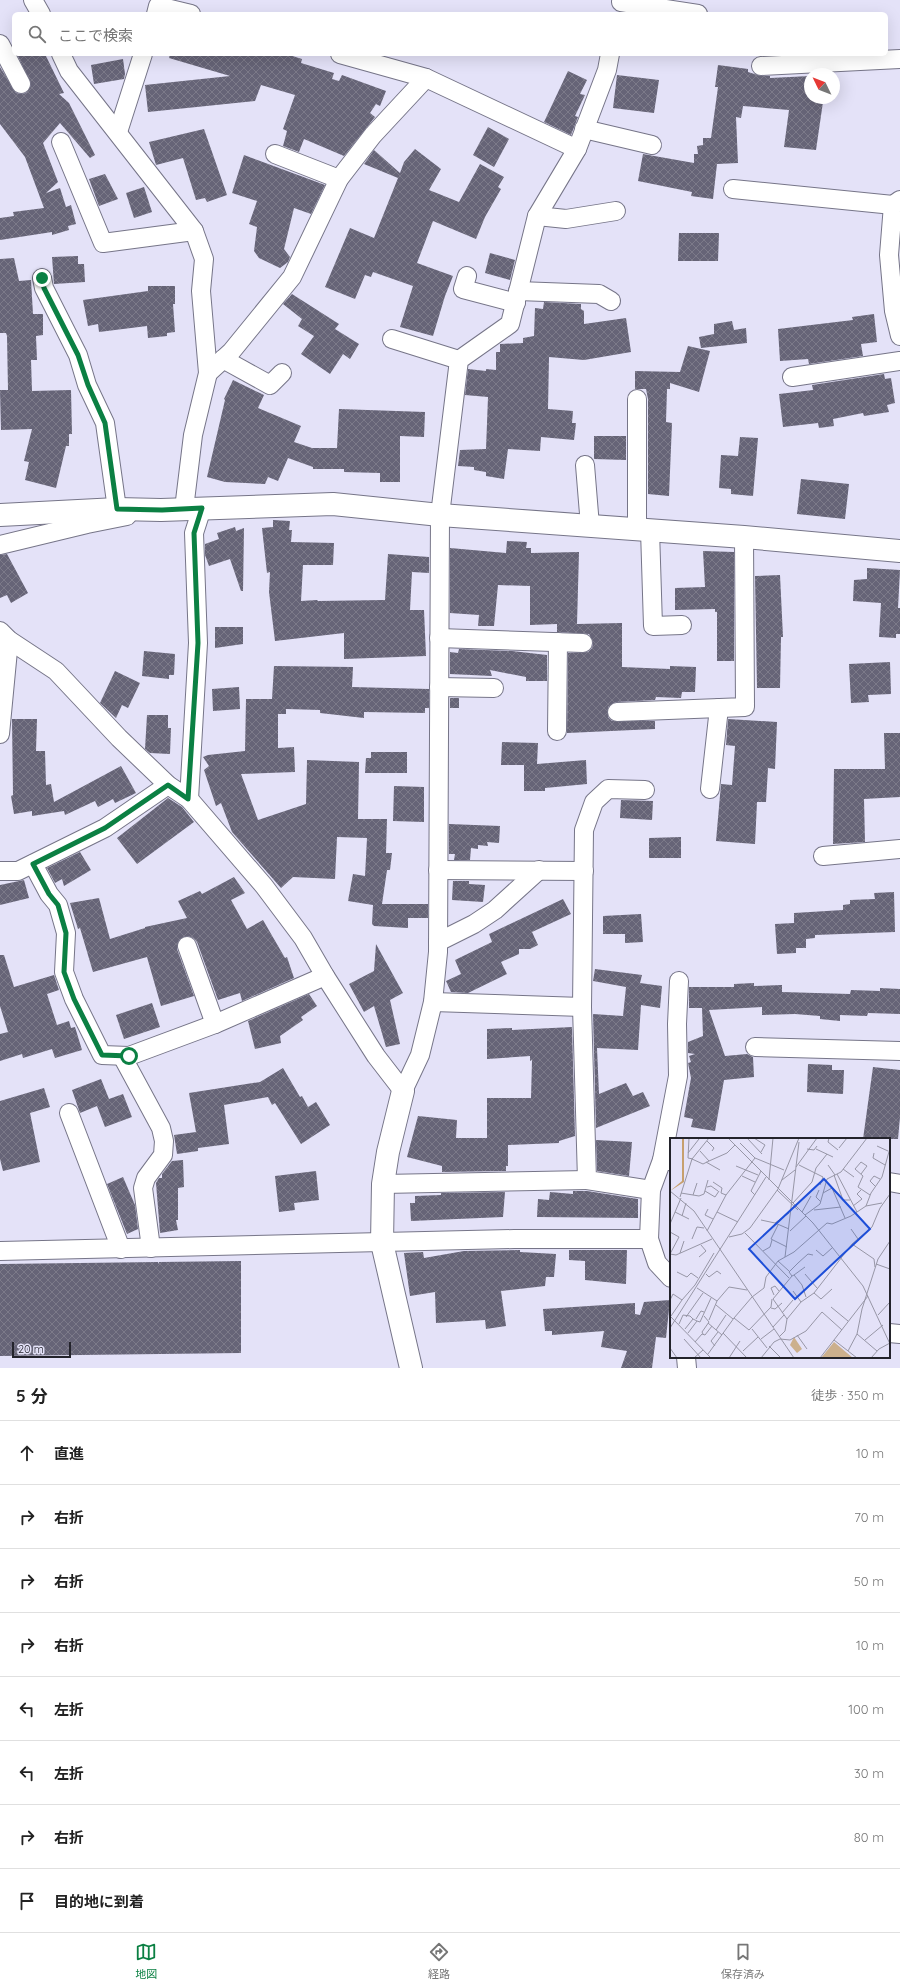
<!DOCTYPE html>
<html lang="ja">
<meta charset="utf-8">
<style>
body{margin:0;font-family:Quicksand,"Noto Sans JP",sans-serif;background:#f2f2f2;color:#222}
.compass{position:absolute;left:804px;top:68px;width:36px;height:36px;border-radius:50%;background:#fff;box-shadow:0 4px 16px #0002;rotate:313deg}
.scale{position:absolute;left:12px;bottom:10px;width:59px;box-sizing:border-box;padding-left:4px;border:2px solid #23232b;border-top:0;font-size:11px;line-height:14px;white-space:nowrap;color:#23232b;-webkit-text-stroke:3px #e4e2f8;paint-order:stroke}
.stop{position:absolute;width:12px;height:12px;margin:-9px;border:3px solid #0b8043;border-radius:50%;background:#fff}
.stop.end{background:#0b8043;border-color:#fff;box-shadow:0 1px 4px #0008}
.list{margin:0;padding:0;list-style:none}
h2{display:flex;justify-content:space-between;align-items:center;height:52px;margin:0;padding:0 16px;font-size:17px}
h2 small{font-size:13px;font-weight:400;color:#767676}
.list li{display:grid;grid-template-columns:26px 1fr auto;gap:12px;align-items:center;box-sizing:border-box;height:64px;padding:0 16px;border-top:1px solid #e0e0e0}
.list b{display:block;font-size:15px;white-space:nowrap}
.list em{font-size:13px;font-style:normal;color:#767676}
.icon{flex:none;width:22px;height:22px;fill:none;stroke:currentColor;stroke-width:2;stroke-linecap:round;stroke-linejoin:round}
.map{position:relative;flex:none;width:900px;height:1368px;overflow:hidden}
.search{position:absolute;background:#fff;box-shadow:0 4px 16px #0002;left:12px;right:12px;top:12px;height:44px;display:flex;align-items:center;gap:10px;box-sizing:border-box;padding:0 14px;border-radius:6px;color:#767676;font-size:15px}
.sheet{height:564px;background:#fff}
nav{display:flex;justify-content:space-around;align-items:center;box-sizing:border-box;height:56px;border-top:1px solid #e0e0e0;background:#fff;font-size:11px;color:#767676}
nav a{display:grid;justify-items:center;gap:2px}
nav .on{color:#0b8043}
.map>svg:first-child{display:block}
</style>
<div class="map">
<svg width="900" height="1368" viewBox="0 0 900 1368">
<defs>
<pattern id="building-cross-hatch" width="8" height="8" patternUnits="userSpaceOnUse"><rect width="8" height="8" fill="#666477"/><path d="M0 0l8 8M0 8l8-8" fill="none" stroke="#7c7a89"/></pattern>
</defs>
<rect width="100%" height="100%" fill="#e4e2f8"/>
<g fill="url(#building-cross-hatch)">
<polygon points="17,54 45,54 64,93 59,94 69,103 95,155 90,158 60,123 43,143 58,182 46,193 60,188 66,207 71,205 76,224 68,226 69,230 52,235 52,232 0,240 0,218 14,216 13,212 44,208 25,157 0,124 0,67 16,93 21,94 26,93 31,85"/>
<polygon points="170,54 286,54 302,59 301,63 334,73 332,79 339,81 342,75 386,91 380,106 376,104 370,113 375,117 344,156 304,139 299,152 283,146 287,131 283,129 295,95 261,85 255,101 148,112 145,85 230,76 169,58"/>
<polygon points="123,59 125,74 124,79 94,84 91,65"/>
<polygon points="718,65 748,69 748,72 761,76 770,76 770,78 810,76 810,74 810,98 828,98 828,102 823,102 816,150 784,147 789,110 743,106 741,118 736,117 738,163 717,164 713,199 691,196 692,192 638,181 643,154 694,163 694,154 698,154 697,146 703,145 703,138 711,138 718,87 715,87"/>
<polygon points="568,71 587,80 580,94 585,95 575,116 578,117 571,135 544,122"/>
<polygon points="617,75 659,80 654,113 613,108"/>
<polygon points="488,127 509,139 494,167 473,155"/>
<polygon points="204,129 227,195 207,202 205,198 196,200 183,158 156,165 149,142"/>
<polygon points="415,149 441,169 429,190 459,202 480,164 504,177 498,187 501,189 485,217 476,239 433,221 417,263 453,276 445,296 433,336 400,327 413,286 373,272 371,277 365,275 355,299 325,287 350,228 374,238 398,178 364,164 374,150 400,173 404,162"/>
<polygon points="244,155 325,185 311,214 294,208 284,249 290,257 288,262 280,268 259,258 254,251 257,227 249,224 257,201 232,193"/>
<polygon points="105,174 118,199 99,206 89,179"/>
<polygon points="144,187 152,212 134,218 126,193"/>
<polygon points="679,233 719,233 718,261 678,261"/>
<polygon points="490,253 515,260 510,280 485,273"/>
<polygon points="78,256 78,264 84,264 85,282 54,284 52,257"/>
<polygon points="14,258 19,281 31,280 33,314 43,314 43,335 36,336 37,360 31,360 32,391 71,390 72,434 69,434 69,446 66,446 56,488 25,480 29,462 24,461 32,429 1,430 0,390 8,390 7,336 6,333 0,333 0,259"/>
<polygon points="148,286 175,286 175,304 173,304 175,332 167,333 167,336 148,338 147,326 99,332 98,324 88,326 83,300 148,291"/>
<polygon points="292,294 339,324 335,329 359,344 350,359 343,354 330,374 301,354 314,336 298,326 302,319 283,304"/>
<polygon points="544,302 581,304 581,309 584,311 584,324 626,318 631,352 584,360 549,357 548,409 573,411 572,423 576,423 574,440 541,437 540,451 508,449 504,479 486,476 486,472 474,470 474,467 458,466 460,450 486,449 488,397 465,395 468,369 486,371 486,369 496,370 496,352 500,352 500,344 523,343 523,338 534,336 535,308 543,309"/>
<polygon points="874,314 877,342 861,344 863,356 809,364 808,359 780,361 778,329 853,320 852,317"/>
<polygon points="732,321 734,330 746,328 747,343 701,348 699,337 714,334 714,324"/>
<polygon points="688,346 710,351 699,392 670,383 670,389 667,389 666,422 672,423 669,496 648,494 648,399 646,389 635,389 635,371 680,372"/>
<polygon points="884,374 885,379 891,378 895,403 887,405 889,412 864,416 863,413 833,419 834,426 819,428 818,423 783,427 779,394 813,390 812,385"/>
<polygon points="233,380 264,395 258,408 301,426 294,442 312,448 337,448 339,409 425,412 424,437 400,436 400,482 380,482 380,473 344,472 344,469 313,469 313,467 288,458 278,481 268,477 265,484 225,482 207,477 225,400 224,399"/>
<polygon points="594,436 626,436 626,460 594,459"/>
<polygon points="740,437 758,438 753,496 731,494 731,489 719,488 721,455 738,456"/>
<polygon points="801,479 849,484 845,519 797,514"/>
<polygon points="273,520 290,521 289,530 292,530 291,542 334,543 333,565 303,565 301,601 317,600 318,601 385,600 388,554 429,557 429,573 412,572 410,610 424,610 426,656 344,659 344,633 275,641 269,592 270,572 267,573 262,528 273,527"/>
<polygon points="235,527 236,531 244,528 243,591 241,591 230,559 209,566 205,555 205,544 219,539 217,533"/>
<polygon points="507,541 527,542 526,548 531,548 531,553 579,552 577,624 622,623 622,667 670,669 670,666 696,667 695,692 682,692 681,698 656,697 655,700 616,702 608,707 608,717 612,721 655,721 655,729 567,733 568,653 588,652 592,648 593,643 589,634 557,632 557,624 530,625 530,586 498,585 494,626 478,626 479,615 450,613 450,548 506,553"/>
<polygon points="703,551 734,552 734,661 717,661 717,612 715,612 715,609 675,610 675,588 705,587"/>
<polygon points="7,554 28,593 11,603 7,595 0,598 0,555"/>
<polygon points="867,568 900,570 898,608 900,608 900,634 896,634 896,638 879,637 881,603 853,601 854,580 867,579"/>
<polygon points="780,575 783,637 781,637 780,688 757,688 755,576"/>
<polygon points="215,627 243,627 243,644 215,648"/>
<polygon points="459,649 512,651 547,655 547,681 526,681 526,677 490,670 492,676 450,674 450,652 458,653"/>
<polygon points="144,651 175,654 174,675 169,675 169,679 142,676"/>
<polygon points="890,662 891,694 868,695 869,702 851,703 849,664"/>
<polygon points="274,666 353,667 352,687 429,689 429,708 425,708 425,713 364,712 364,718 320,713 320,710 286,709 286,714 278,714 278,748 294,747 295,772 241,774 258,820 306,804 307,760 359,762 358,819 387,819 386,853 392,853 390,870 387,870 382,904 428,904 428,918 408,918 408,928 374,926 372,924 373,905 348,901 353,874 365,876 367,838 337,837 335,879 293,877 281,888 232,832 221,803 216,806 204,770 209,766 203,757 208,755 245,751 246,699 272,699"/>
<polygon points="115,671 140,683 128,708 122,705 116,718 100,703"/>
<polygon points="239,687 240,709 213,711 212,689"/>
<rect x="450" y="698" width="9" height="10"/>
<polygon points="147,715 168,715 168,728 171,728 170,754 150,753 145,749"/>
<polygon points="12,719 37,719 36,751 45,751 46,785 51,784 54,802 121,766 136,793 115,803 113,799 98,807 95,801 65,815 64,811 32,816 32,811 14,814 11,796 13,795"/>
<polygon points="728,719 777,722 775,769 768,768 766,802 757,802 755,844 716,841 721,784 732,785 735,746 726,745"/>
<polygon points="884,733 900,733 900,797 864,799 865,842 833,844 834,769 885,769"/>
<polygon points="502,742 538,743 537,764 586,760 587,784 545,788 545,791 524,791 524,765 501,765"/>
<polygon points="371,752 407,752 407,773 365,773 366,758 371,758"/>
<polygon points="394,786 424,787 424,822 393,821"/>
<polygon points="168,798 182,807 194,822 137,864 117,838"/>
<polygon points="621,800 653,801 652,820 620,818"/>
<polygon points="449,824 500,826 499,843 487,842 488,846 478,845 478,849 471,848 470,860 454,860 455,854 449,854"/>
<polygon points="681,837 681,858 649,858 649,838"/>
<polygon points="80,852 91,870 64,886 62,879 55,883 47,868"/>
<polygon points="234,877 245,893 231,900 247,929 263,920 285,958 287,957 294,978 242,1001 240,993 218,1000 197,942 193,938 188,936 179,940 177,949 194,996 161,1006 147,957 93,972 80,928 78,929 70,903 99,898 110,939 145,928 145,927 187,918 178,901 200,891 202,894"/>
<polygon points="24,880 29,898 0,905 0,885"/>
<polygon points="453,881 469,881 469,884 485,885 483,902 452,900"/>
<polygon points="894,892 895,932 815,935 815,938 806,939 806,948 796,948 796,953 777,954 775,924 794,923 794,913 843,910 843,905 850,904 850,900 875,899 874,893"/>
<polygon points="563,899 571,914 532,932 538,945 530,949 519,949 519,954 501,962 507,974 468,993 451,992 446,981 461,974 455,960 492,942 489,934"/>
<polygon points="641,914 643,942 625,943 625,934 603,934 603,916"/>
<polygon points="376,944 403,993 390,1000 400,1044 386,1047 374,1006 364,1012 349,984 374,971"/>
<polygon points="0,955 4,955 14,987 54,975 59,990 47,994 57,1025 69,1021 71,1028 75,1027 82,1050 55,1058 52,1049 23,1058 22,1054 0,1061 0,1034 8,1032 0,1006"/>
<polygon points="595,969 642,975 640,983 662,986 660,1008 641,1005 638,1050 597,1048 599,1094 626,1083 633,1096 643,1092 650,1106 596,1128 593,1014 623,1016 626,987 593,981"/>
<polygon points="754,983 754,986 782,985 782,992 850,994 851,990 880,991 880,988 900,989 900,1014 868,1013 867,1016 840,1015 840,1021 820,1019 820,1016 795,1014 762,1015 762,1007 709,1010 725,1056 747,1054 753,1057 754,1077 724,1080 715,1131 691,1127 693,1119 684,1117 691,1078 688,1063 691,1062 689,1056 695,1054 688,1053 688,1042 703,1036 702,1008 689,1008 689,987 734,987 734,984"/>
<polygon points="309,994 317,1006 301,1017 303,1020 280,1036 281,1043 255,1049 248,1021"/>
<polygon points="152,1003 160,1027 124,1039 116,1015"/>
<polygon points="572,1027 575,1136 559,1141 559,1143 508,1145 508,1166 506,1166 506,1171 442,1172 442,1166 407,1157 418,1116 457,1120 456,1138 487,1138 487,1098 531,1098 532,1060 530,1061 530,1056 487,1059 487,1029 512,1028 512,1030"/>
<polygon points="808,1064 832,1065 832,1070 844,1070 843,1094 807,1092"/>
<polygon points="873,1067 900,1070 900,1117 898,1139 863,1139"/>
<polygon points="283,1068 300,1097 302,1096 308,1107 316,1102 330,1125 301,1144 275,1103 272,1105 268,1097 224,1105 229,1144 198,1148 198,1151 177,1154 174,1135 196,1132 189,1093 260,1082"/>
<polygon points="101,1079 109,1099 123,1094 132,1117 105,1127 97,1106 80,1113 72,1090"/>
<polygon points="44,1088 50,1107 30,1113 40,1162 3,1171 0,1159 0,1101"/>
<polygon points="596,1140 632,1142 629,1176 597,1171"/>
<polygon points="183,1160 184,1187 178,1188 178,1220 176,1220 178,1230 160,1233 156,1183 159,1178 162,1178 162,1174 172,1161"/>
<polygon points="316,1171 319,1200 294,1203 295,1210 279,1212 275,1176"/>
<polygon points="123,1177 135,1205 138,1229 127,1234 107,1184"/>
<polygon points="573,1191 587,1191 638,1199 638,1218 537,1217 538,1199 549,1200 550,1192 573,1194"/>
<polygon points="505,1192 503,1217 411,1221 410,1203 415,1203 415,1196 441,1195 441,1193"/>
<polygon points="520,1250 520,1252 556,1254 554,1277 546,1277 545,1286 501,1291 506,1326 486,1329 485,1320 436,1323 435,1292 410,1296 404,1253 423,1252 424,1258 464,1251"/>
<polygon points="569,1250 627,1250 626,1284 585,1280 585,1261 569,1260"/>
<polygon points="241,1261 241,1353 0,1356 0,1264 158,1262 159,1264 159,1262"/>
<polygon points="670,1300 666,1338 656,1337 652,1368 621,1368 627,1351 601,1347 604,1331 552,1335 552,1331 545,1331 543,1309 635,1303 635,1314 640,1315 644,1302"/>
</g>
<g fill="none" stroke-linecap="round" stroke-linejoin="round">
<g stroke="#767588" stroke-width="20">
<g id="street">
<polyline points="33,0 41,14"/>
<polyline points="621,2 698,14"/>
<polyline points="156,14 158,6 191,14"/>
<polyline points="0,44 21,84"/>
<polyline points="61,54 69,71 194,231 204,259 201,291 208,373 193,435 184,509"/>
<polyline points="340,54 426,78 577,149"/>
<polyline points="761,66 900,59"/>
<polyline points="584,129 652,145"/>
<polyline points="118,132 143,54"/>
<polyline points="61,142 103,243 194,231"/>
<polyline points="275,154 339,179"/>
<polyline points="733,189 893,205"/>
<polyline points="900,200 893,205 889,255 894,311 900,336"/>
<polyline points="537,216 566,219 616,211"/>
<polyline points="467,276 463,289 516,303"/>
<polyline points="42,278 44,288 78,355 87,385 105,423 117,509"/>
<polyline points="518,291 599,294 611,301"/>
<polyline points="392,339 459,360"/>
<polyline points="223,359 270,385 282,373"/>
<polyline points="208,373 231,352 292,277 339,179 373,135 426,78"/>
<polyline points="792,377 900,361"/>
<polyline points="637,399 637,529"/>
<polyline points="585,465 590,526"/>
<polyline points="650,530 653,626 682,625"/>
<polyline points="0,545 87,524 127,516"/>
<polyline points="0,631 9,640 56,671 119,738 168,785 189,799 264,886 303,938 325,976 376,1056 403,1091 420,1055 433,1002 438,952 440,515 459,360 510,324 537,216 577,149 607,70 610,54"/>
<polyline points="439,638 583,643"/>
<polyline points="439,687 494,688"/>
<polyline points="617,712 745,707 744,537"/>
<polyline points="557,731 558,642"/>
<polyline points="0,734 9,640"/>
<polyline points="710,789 719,708"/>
<polyline points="645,790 608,789 594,802 584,830 582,1007 587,1180 651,1190"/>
<polyline points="189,799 198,643 194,533 202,508"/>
<polyline points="823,856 900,849"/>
<polyline points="33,864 49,894 58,905 66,933 64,972 74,999 102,1055 129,1056 215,1024 325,976"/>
<polyline points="438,870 584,871"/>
<polyline points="0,871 18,871 105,828 168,785"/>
<polyline points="438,942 474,924 495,910 539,870"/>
<polyline points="187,946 215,1024"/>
<polyline points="433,1002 582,1007"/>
<polyline points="755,1047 900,1051"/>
<polyline points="122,1056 161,1128 164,1141 163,1155 146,1178 143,1188 151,1248"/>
<polyline points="69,1113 121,1249"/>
<polyline points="662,1160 678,1076 677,1024 679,981"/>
<polyline points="671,1161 662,1160 651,1190 649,1239 657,1263 671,1278"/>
<polyline points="889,1182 900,1184"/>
<polyline points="383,1184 587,1180"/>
<polyline points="0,1251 514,1239 649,1239"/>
<polyline points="889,1333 900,1334"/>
<polyline points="686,1357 687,1368"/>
</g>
</g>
<g stroke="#767588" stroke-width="24">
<g id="secondary">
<polyline points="0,515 117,509 161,510 333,504 440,515 744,537 900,551"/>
<polyline points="403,1091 388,1152 383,1184 382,1243 411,1368"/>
</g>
</g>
<use href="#street" stroke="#fff" stroke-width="18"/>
<use href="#secondary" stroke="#fff" stroke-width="22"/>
</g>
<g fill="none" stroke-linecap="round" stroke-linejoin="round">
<polyline stroke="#0b8043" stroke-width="5" points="42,278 44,288 78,355 88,385 105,423 117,509 162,510 202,508 194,533 198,643 188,799 168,785 105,828 33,864 49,894 58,905 66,933 64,972 74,999 102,1055 129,1056"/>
</g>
<g transform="translate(670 1138)">
<rect width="220" height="220" fill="#e4e2f8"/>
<path d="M124,199L132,211L127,215L120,207Z" fill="#ccb08d"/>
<path d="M164,204L183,220H151Z" fill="#ccb08d"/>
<path d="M12,0H14V44L0,53L12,43Z" fill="#c7a06e"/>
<path fill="none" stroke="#9796a6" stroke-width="1" d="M19,0L18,20L23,21M58,0L143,85L193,148L220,206M77,0L92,16M84,0L95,7L91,14M159,0L158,4L168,12M37,3L44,10L42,13M207,8L218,13M169,10L177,0M137,11L144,12L147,8M146,11L163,19M18,15L29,1M204,15L203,20L215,27M85,20L114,32M22,21L33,26L39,23L30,13M39,23L57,15L65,7M36,24L50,32M129,27L153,39L150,47M158,27L165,37M66,28L88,37M126,29L147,0M173,31L184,39M167,36L187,74M191,36L197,28L191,24L185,31L193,38L188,49L200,57M164,37L173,62H180M72,38L85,44M99,42L103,0M112,42L125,32M43,44L52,50L51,55L56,57M37,49L41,48L48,53M206,49L200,43L204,38L210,41M107,52L128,72M149,52L146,59L151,64M0,53L24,73L124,220M35,53L45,59L49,53M11,55L29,58L34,56L38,42M153,55L162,50L175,80M23,57L27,45M85,57L81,53L91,33M10,59L22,21L39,0M123,65L142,44L146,30L157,16M183,68L192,61L187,56L191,52M196,68L201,55L212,39L220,10M38,71L35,77L43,81M144,72L171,69M5,74L19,81M47,74L68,84M132,74L141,58M135,77L150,66L157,41L171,34L197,0M12,78L16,65M91,82L105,85L119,75M105,85L119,91M0,86L11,60M108,87L101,101L117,109M181,91L188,101M37,93L56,57L85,20L70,5M120,93L136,78M0,94L9,99L0,116M75,95L119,140M59,99L72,96L80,90L108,51L129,0M22,101L27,89L34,90M182,106L204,121L205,129M146,112L153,118L162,110M93,113L100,109L102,102M10,115L14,103M0,116L6,117L42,101M29,119L36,113L31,107M115,119L129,4M108,123L119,133M206,126L220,131M7,134L17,139L21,135L28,140M36,136L39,139L47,133L51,136M135,136L147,150M124,137L135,129M122,138L119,134L128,125L138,116L143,117M27,150L47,163M123,153L131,164M144,155L151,161L162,151M104,157L101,150L105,148L109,153M0,162L3,156L12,162L25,147L44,115M46,167L63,181M161,169L178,183M101,170L105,171L112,165M112,175L123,162M208,177L220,164M0,178L41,220M1,178L12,162M16,179L33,155M64,180L79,192L101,169L102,161M26,181L31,173L34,174M117,181L103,161L122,138L124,137L132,147L136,159M39,182L47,163L59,149L77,152M38,185L52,197M9,186L13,177L20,178L23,181M103,189L114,177M0,190L96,39M15,191L23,181L27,183M82,191L97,210M46,192L56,177M18,195L27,183L30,184L41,160M53,195L77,220M33,196L32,194L39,184L34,178M187,196L207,213M127,197L137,211M109,199L115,193L117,181L131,164L144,155L182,106L202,89L210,70L220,56M14,201L31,220M91,201L104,191M164,202L187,220M195,202L213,187M25,204L32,196L35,197L42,188M45,208L41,203L48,194M99,208L111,220M0,210L7,220M73,213L88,199M178,213L187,196L192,171L208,121L220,103M38,216L64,180L82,159L94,150L96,139L108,123L124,114L157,85L162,86L181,78L196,68L212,65M24,220L33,212M59,220L70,203M91,220L104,204L110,201L120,202L136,193L152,174L172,192M150,220L198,158M201,220L209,211L220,205"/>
<path fill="#1d4ed8" fill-opacity="0.15" stroke="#1d4ed8" stroke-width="2" d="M154,41L200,91L125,161L79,111Z"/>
<rect width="220" height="220" fill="none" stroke="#23232b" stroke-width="2"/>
</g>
</svg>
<svg class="compass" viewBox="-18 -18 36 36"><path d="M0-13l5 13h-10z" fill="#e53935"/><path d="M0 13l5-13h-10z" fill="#767676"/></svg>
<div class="scale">20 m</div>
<div class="stop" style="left:129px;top:1056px"></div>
<div class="stop end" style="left:42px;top:278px"></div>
<div class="search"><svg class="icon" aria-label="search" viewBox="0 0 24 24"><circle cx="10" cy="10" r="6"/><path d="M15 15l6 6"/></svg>ここで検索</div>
</div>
<section class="sheet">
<h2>5 分<small>徒歩 · 350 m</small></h2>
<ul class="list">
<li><svg class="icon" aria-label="ahead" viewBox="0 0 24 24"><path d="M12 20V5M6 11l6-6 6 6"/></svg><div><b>直進</b></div><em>10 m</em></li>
<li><svg class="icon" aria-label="right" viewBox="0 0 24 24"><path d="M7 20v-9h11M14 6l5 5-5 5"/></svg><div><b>右折</b></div><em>70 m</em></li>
<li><svg class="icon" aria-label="right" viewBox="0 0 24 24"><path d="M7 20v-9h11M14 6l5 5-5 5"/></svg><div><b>右折</b></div><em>50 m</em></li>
<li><svg class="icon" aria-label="right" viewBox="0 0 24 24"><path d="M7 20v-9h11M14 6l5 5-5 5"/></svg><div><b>右折</b></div><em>10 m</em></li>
<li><svg class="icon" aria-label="left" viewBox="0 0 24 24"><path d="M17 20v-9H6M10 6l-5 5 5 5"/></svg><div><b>左折</b></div><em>100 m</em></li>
<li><svg class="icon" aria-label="left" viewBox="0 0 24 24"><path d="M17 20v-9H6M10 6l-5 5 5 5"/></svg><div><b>左折</b></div><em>30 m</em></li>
<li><svg class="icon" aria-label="right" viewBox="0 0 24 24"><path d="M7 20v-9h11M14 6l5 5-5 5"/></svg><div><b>右折</b></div><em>80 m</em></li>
<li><svg class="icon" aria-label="arrive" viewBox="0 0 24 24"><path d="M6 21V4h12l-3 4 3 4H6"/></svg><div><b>目的地に到着</b></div></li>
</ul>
</section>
<nav>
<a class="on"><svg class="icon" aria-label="map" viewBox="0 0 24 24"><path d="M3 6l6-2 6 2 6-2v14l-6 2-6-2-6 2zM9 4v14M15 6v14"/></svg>地図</a>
<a><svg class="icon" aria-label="directions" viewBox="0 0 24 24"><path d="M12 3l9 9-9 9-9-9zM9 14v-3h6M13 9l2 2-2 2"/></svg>経路</a>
<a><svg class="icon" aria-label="saved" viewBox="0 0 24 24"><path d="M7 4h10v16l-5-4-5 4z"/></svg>保存済み</a>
</nav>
